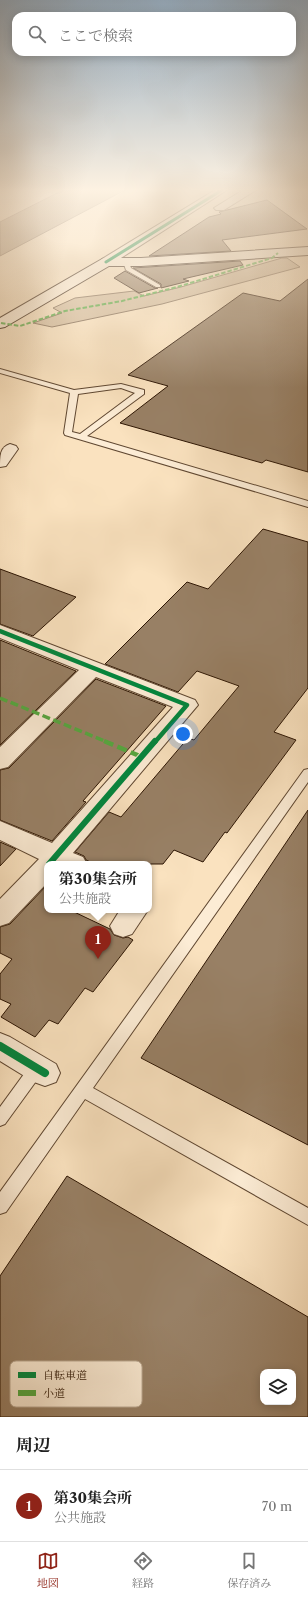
<!DOCTYPE html>
<html lang="ja">
<meta charset="utf-8">
<style>
body{margin:0;font-family:"Libre Caslon Text","Noto Serif JP",serif;background:#f2f2f2;color:#222}
.controls{position:absolute;right:12px;bottom:12px;display:grid;overflow:hidden;border-radius:8px;box-shadow:0 2px 10px #0003}
.controls button{width:36px;height:36px;display:grid;place-items:center;padding:0;border:0;border-bottom:1px solid #e0e0e0;background:#fff;color:#222;font:20px sans-serif}
.you{position:absolute;left:183px;top:734px;width:14px;height:14px;margin:-10px;border:3px solid #fff;border-radius:50%;background:#1a73e8;box-shadow:0 0 0 6px #1a73e833}
.badge{display:grid;place-items:center;width:26px;height:26px;border-radius:50%;background:#8f2418;color:#fff;font-size:13px;font-weight:700}
.pin{position:absolute;translate:-50% -33px;filter:drop-shadow(0 1px 2px #0008)}
.pin::after{content:'';position:absolute;top:21px;width:14px;height:12px;background:inherit;clip-path:polygon(0 0,100% 0,50% 100%)}
.popup{position:absolute;left:44px;top:861px;width:108px;height:52px;box-sizing:border-box;display:grid;place-content:center;border-radius:8px;background:#fff;filter:drop-shadow(0 1px 3px #0005);font-size:13px;white-space:nowrap;color:#767676}
.popup b{font-size:15px;color:#222}
.popup::after{content:'';position:absolute;left:50%;top:100%;margin-left:-8px;border:8px solid transparent;border-top-color:#fff}
.list{margin:0;padding:0;list-style:none}
h2{display:flex;justify-content:space-between;align-items:center;height:52px;margin:0;padding:0 16px;font-size:17px}
h2 small{font-size:13px;font-weight:400;color:#767676}
.list li{display:grid;grid-template-columns:26px 1fr auto;gap:12px;align-items:center;box-sizing:border-box;height:72px;padding:0 16px;border-top:1px solid #e0e0e0}
.list b{display:block;font-size:15px;white-space:nowrap}
.list p{margin:0;font-size:13px;white-space:nowrap;color:#767676}
.list em{font-size:13px;font-style:normal;color:#767676}
.icon{flex:none;width:22px;height:22px;fill:none;stroke:currentColor;stroke-width:2;stroke-linecap:round;stroke-linejoin:round}
.map{position:relative;flex:none;width:308px;height:1417px;overflow:hidden}
.search{position:absolute;background:#fff;box-shadow:0 2px 10px #0003;left:12px;right:12px;top:12px;height:44px;display:flex;align-items:center;gap:10px;box-sizing:border-box;padding:0 14px;border-radius:12px;color:#767676;font-size:15px}
.sheet{height:124px;background:#fff}
nav{display:flex;justify-content:space-around;align-items:center;box-sizing:border-box;height:56px;border-top:1px solid #e0e0e0;background:#fff;font-size:11px;color:#767676}
nav a{display:grid;justify-items:center;gap:2px}
nav .on{color:#8f2418}
.map>svg:first-child{display:block}
</style>
<div class="map">
<svg width="308" height="1417" viewBox="0 0 308 1417">
<rect width="100%" height="100%" fill="#fae2bf"/>
<filter id="stains"><feTurbulence type="fractalNoise" baseFrequency=".005" numOctaves="4"/><feColorMatrix values="0 0 0 0 .2 0 0 0 0 .09 0 0 0 0 .02 0 0 0 .5 -.17"/></filter>
<radialGradient id="worn" r=".72"><stop offset=".6" stop-color="#630" stop-opacity="0"/><stop offset="1" stop-color="#630" stop-opacity=".3"/></radialGradient>
<polygon fill="#d7bf9f" stroke="#826a51" points="282,258 287,258 300,267 162,304 52,327 33,323 62,313 53,308 75,298 134,291 144,296 181,287"/>
<polygon fill="#b49c7f" stroke="#7e664d" points="63,190 125,190 0,256 0,222"/>
<g fill="#988065" stroke="#2d1503" fill-rule="evenodd">
<polygon points="267,200 307,229 222,240 231,251 149,256 209,217 221,214 219,212"/>
<polygon points="240,261 243,265 183,279 189,281 161,288 161,284 133,268"/>
<polygon points="125,271 155,288 158,288 139,293 114,278"/>
<polygon points="308,279 308,472 266,460 262,463 120,423 168,386 128,375 243,293 280,301"/>
<polygon points="263,529 308,542 308,688 274,732 296,740 227,833 225,832 203,862 174,850 163,864 95,864 86,860 84,856 75,852 109,812 121,817 188,738 194,740 239,686 197,671 178,692 105,664 187,582 208,589"/>
<polygon points="0,569 76,597 33,636 0,624"/>
<polygon points="0,640 76,671 0,745"/>
<polygon points="96,679 166,706 83,801 86,802 52,841 0,820 0,770 9,768"/>
<polygon points="308,810 308,1145 141,1058"/>
<polygon points="0,842 16,849 0,866"/>
<polygon points="47,885 47,910 70,910 110,929 114,935 123,938 128,937 133,940 93,992 85,988 58,1024 49,1020 35,1037 1,1017 11,1004 0,999 0,974 12,959 0,953 0,927 10,924"/>
<path d="M67,1176L308,1317V1417H0V1276ZM263,1372H293V1402H263Z"/>
</g>
<g fill="none" stroke-linecap="round" stroke-linejoin="round">
<g stroke="#604832" stroke-width="2">
<g id="service">
<polygon points="126,260 129,262 131,268 160,285 160,287 156,287 126,270 123,262"/>
<path d="M0,369L74,390L121,384L144,390V394L87,436L308,501V507L65,435L64,433L70,393L0,373ZM121,388L135,393L80,434L72,432L78,394Z"/>
<polygon points="308,769 308,782 93,1088 308,1208 308,1225 85,1099 6,1212 0,1214 0,1192 304,770"/>
<polygon points="37,1061 42,1063 44,1068 42,1073 5,1124 0,1126 0,1107 32,1063"/>
</g>
</g>
<g stroke="#604832" stroke-width="2">
<g id="minor">
<polygon points="243,190 256,190 224,210 216,210 214,208"/>
<path d="M10,444L16,446L18,449L6,466L0,467C0,456 0,447 10,444Z"/>
<polygon points="0,625 195,700 198,705 73,853 83,857 87,864 47,864 47,883 9,923 0,926 0,899 39,859 0,840 0,821 52,843 173,707 96,677 8,767 0,769 0,747 79,670 0,638"/>
<polygon points="120,910 148,910 132,934 123,937 114,934 110,926"/>
<polygon points="0,1033 10,1037 56,1064 60,1073 56,1082 45,1086 34,1082 0,1061"/>
</g>
</g>
<g stroke="#604832" stroke-width="2">
<polygon id="tertiary" points="215,190 227,190 110,265 102,265 100,262 102,259"/>
</g>
<g stroke="#2d1503" stroke-width="2">
<polygon id="secondary" points="308,247 308,255 141,266 109,266 5,327 0,328 0,318 102,259 106,258 141,258"/>
</g>
<use href="#service" fill="#fcecd5" fill-rule="evenodd"/>
<use href="#minor" fill="#fcecd5" fill-rule="evenodd"/>
<use href="#tertiary" fill="#fcecd5" fill-rule="evenodd"/>
<use href="#secondary" fill="#fcecd5" fill-rule="evenodd"/>
<polyline stroke="#54a940" stroke-width="2" stroke-dasharray="4.5 2" stroke-linecap="butt" points="1,323 20,326 65,311 122,301 177,287 272,258 278,253"/>
<polyline stroke="#54a940" stroke-width="3.5" stroke-dasharray="8 3.5" stroke-linecap="butt" points="0,698 107,742"/>
<polyline stroke="#54a940" stroke-width="4.5" stroke-dasharray="10 4.5" stroke-linecap="butt" points="104,741 142,757"/>
<g stroke="#fcecd5" stroke-width="4.5">
<polyline id="cycleway-far3" points="106,262 222,190"/>
</g>
<g stroke="#fcecd5" stroke-width="7">
<polyline id="cycleway-far2" points="0,631 187,705 155,742"/>
</g>
<g stroke="#fcecd5" stroke-width="8">
<polyline id="cycleway-far1" points="49,864 155,741"/>
</g>
<g stroke="#fcecd5" stroke-width="10">
<polyline id="cycleway" points="0,1046 45,1073"/>
</g>
<use href="#cycleway-far3" stroke="#00873e" stroke-width="3"/>
<use href="#cycleway-far2" stroke="#00873e" stroke-width="4.5"/>
<use href="#cycleway-far1" stroke="#00873e" stroke-width="6"/>
<use href="#cycleway" stroke="#00873e" stroke-width="8"/>
</g>
<linearGradient id="sky" x2="0" y2="1"><stop stop-color="#93aabe"/><stop offset="0.49" stop-color="#fdf2e2"/><stop offset="1" stop-color="#fdf2e2" stop-opacity="0"/></linearGradient>
<rect width="308" height="388" fill="url(#sky)"/>
<rect x="10" y="1361" width="132" height="46" rx="6" fill="#fcecd5" stroke="#beac96" stroke-width="1"/>
<rect x="18" y="1372" width="18" height="6" fill="#00873e"/>
<rect x="18" y="1390" width="18" height="6" fill="#54a940"/>
<g font-size="11" fill="#2d1503">
<text x="43" y="1379">自転車道</text>
<text x="43" y="1397">小道</text>
</g>
<rect width="100%" height="100%" filter="url(#stains)"/>
<rect width="100%" height="100%" fill="url(#worn)"/>
</svg>
<div class="controls">
<button><svg class="icon" aria-label="layers" viewBox="0 0 24 24"><path d="M12 4l9 5-9 5-9-5zM3 14l9 5 9-5"/></svg></button>
</div>
<div class="you"></div>
<div class="pin badge" style="left:98px;top:959px">1</div>
<div class="popup"><b>第30集会所</b>公共施設</div>
<div class="search"><svg class="icon" aria-label="search" viewBox="0 0 24 24"><circle cx="10" cy="10" r="6"/><path d="M15 15l6 6"/></svg>ここで検索</div>
</div>
<section class="sheet">
<h2>周辺<small></small></h2>
<ul class="list">
<li><span class="badge">1</span><div><b>第30集会所</b><p>公共施設</p></div><em>70 m</em></li>
</ul>
</section>
<nav>
<a class="on"><svg class="icon" aria-label="map" viewBox="0 0 24 24"><path d="M3 6l6-2 6 2 6-2v14l-6 2-6-2-6 2zM9 4v14M15 6v14"/></svg>地図</a>
<a><svg class="icon" aria-label="directions" viewBox="0 0 24 24"><path d="M12 3l9 9-9 9-9-9zM9 14v-3h6M13 9l2 2-2 2"/></svg>経路</a>
<a><svg class="icon" aria-label="saved" viewBox="0 0 24 24"><path d="M7 4h10v16l-5-4-5 4z"/></svg>保存済み</a>
</nav>
